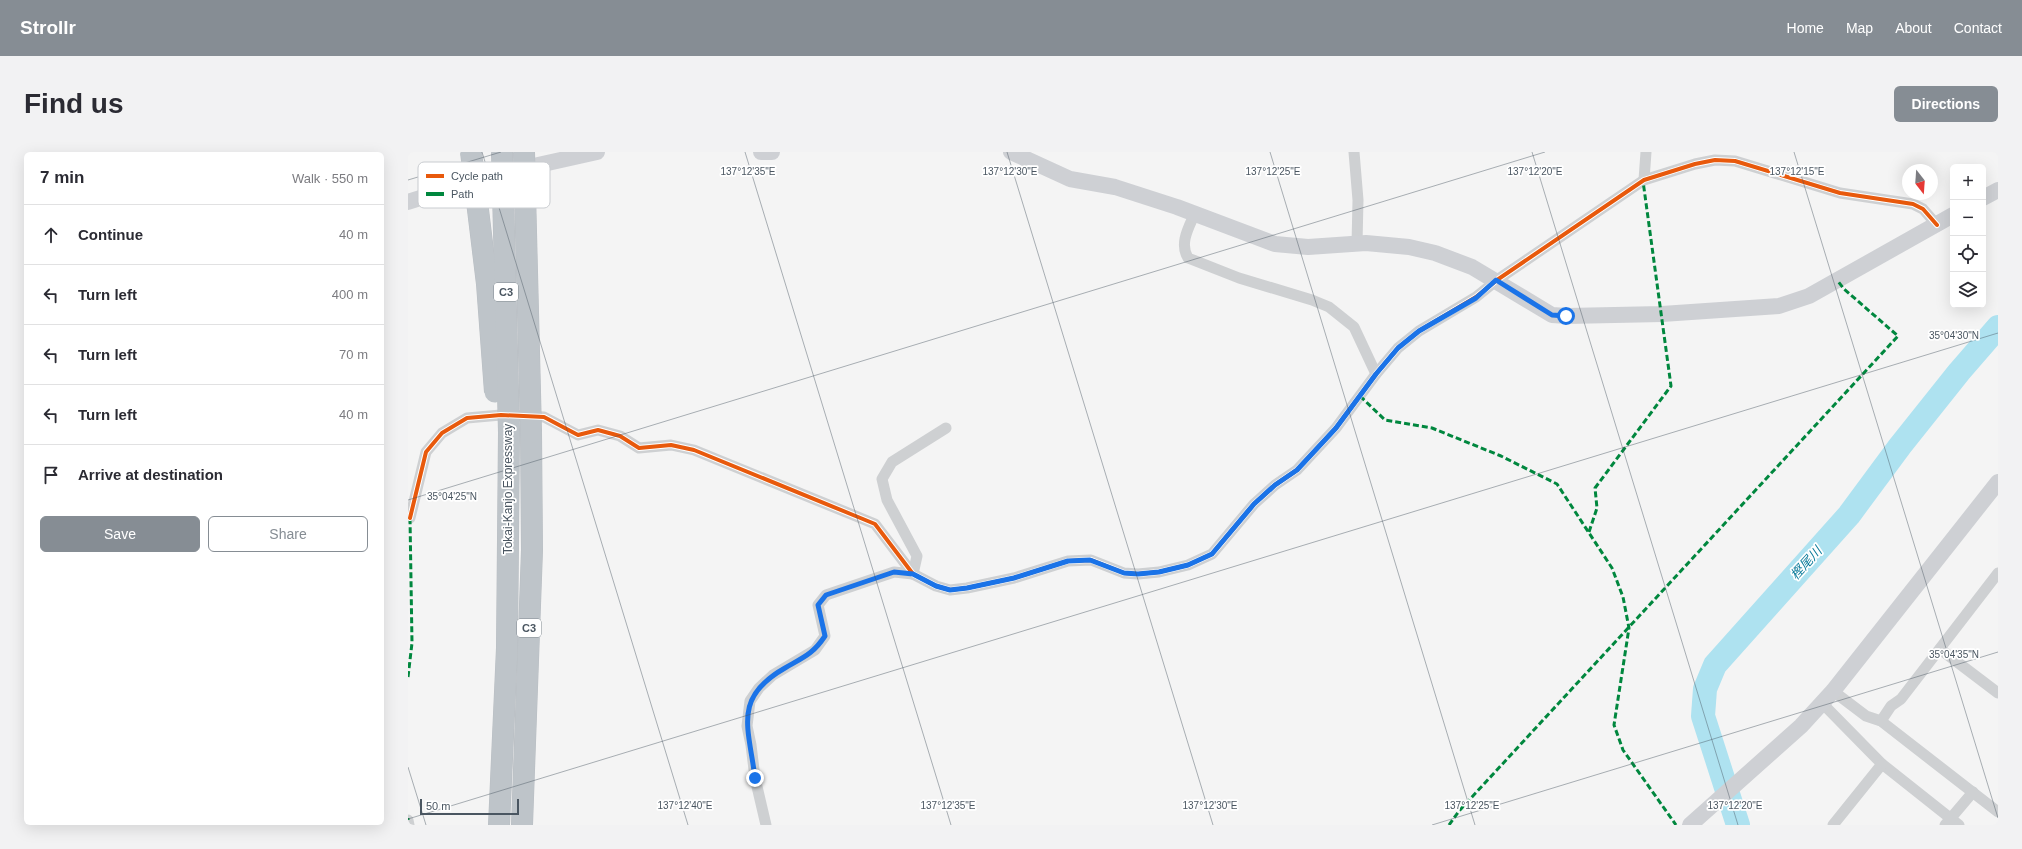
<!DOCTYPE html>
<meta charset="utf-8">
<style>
body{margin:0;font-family:Arial,"Noto Sans JP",sans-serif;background:#f2f2f3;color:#2b2b33}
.controls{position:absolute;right:12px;top:12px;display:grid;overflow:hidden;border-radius:6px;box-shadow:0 4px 16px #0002}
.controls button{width:36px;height:36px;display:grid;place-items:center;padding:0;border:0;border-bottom:1px solid #e1e1e2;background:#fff;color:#2b2b33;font:20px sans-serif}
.compass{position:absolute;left:1494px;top:12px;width:36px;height:36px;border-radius:50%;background:#fff;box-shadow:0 4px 16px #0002;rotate:163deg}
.scale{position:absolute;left:12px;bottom:10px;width:99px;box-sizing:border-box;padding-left:4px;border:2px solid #4a5661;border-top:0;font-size:11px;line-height:14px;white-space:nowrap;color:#4a5661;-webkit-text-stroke:3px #fff;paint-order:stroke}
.stop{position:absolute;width:12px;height:12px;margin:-9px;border:3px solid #1a73e8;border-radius:50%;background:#fff}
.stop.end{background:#1a73e8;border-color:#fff;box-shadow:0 1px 4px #0008}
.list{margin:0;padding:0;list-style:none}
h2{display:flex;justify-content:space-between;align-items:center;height:52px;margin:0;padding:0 16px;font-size:17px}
h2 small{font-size:13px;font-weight:400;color:#7c7c81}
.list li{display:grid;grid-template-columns:26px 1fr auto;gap:12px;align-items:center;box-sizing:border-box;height:60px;padding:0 16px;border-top:1px solid #e1e1e2}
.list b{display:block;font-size:15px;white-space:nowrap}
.list em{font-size:13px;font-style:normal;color:#7c7c81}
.actions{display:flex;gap:8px;padding:12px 16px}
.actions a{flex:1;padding:9px 0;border:1px solid #868d94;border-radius:6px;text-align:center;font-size:14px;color:#868d94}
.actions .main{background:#868d94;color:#fff}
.icon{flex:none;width:22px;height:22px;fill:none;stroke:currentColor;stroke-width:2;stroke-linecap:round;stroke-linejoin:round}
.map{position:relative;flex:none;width:1590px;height:673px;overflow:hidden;border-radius:6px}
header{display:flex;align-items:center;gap:24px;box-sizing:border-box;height:56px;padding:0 20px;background:#868d94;color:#fff}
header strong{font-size:19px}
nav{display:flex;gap:22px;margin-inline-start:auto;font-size:14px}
.intro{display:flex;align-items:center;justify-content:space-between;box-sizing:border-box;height:96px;padding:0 24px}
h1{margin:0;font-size:28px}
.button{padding:10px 18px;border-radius:6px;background:#868d94;color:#fff;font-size:14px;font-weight:700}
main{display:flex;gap:24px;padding:0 24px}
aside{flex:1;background:#fff;border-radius:6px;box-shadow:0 4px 16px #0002}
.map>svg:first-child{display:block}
</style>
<header>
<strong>Strollr</strong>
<nav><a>Home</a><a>Map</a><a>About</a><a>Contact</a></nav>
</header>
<div class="intro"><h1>Find us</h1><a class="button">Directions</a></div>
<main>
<aside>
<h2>7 min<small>Walk · 550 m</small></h2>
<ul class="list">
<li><svg class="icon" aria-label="ahead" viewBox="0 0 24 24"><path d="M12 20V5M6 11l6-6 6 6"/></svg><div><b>Continue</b></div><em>40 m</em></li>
<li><svg class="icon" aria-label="left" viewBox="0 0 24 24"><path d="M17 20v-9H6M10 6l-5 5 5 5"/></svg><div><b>Turn left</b></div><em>400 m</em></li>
<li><svg class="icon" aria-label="left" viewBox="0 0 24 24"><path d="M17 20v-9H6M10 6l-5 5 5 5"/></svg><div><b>Turn left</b></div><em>70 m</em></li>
<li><svg class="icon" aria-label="left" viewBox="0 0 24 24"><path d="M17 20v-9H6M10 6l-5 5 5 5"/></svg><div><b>Turn left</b></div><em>40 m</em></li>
<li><svg class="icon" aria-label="arrive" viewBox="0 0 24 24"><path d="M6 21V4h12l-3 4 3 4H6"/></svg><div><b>Arrive at destination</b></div></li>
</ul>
<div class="actions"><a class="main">Save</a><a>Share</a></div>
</aside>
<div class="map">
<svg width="1590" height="673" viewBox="0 0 1590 673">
<rect width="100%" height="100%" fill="#f4f4f4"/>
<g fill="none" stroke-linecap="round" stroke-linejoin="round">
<polyline stroke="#aee2f0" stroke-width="24" points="1330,673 1295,564 1297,537 1307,513 1441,363 1492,294 1551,220 1590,175"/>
<g stroke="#b9bec3" stroke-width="22">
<g id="highway">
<polyline points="91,673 99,496 101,280"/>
<polyline points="114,673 124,398 123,280"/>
</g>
</g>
<g stroke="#ced0d2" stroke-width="11">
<polyline points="946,0 950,48 949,92"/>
<polyline points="1236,28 1238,0"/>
<path d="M787,61C781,75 771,91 780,106L831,126L904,148L921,155L946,175L968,222"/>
<polyline points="2,366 18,300 34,281 59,266 93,263 136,265 170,283 190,278 212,284 231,296 263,293 286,298 450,365 467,372 505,422 528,434 542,438 559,436 606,426 660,409 683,408 716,421 730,422 751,420 780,413 804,402 846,352 867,333 889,318 928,276 968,222 990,196 1011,179 1068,145 1089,128 1236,28 1287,12 1307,8 1327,9 1432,41 1505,52 1515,57 1529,73"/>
<polyline points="505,422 509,404 479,348 474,327 484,310 538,276"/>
<polyline points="1532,497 1590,541"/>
<polyline points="1425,539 1458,564 1473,569 1590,660"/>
<polyline points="1414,551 1474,612 1551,673"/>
<polyline points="1473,569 1483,554 1493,547 1590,421"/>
<polyline points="0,668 1,673"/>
<polyline points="358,673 347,626 343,593 339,574 342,549 351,536 365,523 407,498 417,484 410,453 418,443 486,420 505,422"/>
<polyline points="1425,673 1474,612"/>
<polyline points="1537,673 1565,640"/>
</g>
<g stroke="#ced0d4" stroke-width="16">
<polyline points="353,0 364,0"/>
<polyline points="603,0 662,27 707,35 769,55 867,92 900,95 958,91 1001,95 1027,101 1064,115 1144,163 1159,164 1254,162 1371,154 1401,144 1545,63"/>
<polyline points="1575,46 1590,38"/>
<polyline points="0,50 85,23 189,0"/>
<polyline points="1282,673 1393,574 1425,539 1590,330"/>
</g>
<use href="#highway" stroke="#bec4c9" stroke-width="21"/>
<g stroke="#b9bec3" stroke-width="22" stroke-linecap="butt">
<g id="highway-bridge">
<polyline points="63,0 79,132 87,240"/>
<polyline points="94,0 101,280"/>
<polyline points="116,0 123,280"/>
</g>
</g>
<use href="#highway-bridge" stroke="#bec4c9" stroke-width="21"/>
<g stroke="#00873e" stroke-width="3" stroke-dasharray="6 3" stroke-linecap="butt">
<polyline points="952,244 977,268 1024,276 1093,304 1149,332 1204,416 1215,445 1221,476 1206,573 1215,598 1268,673"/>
<polyline points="1181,380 1189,356 1187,336 1263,234 1235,29"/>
<polyline points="0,525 4,491 2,366"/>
<polyline points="0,666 0,668"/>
<polyline points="1041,673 1051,659 1490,184 1436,137 1429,128"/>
</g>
<g stroke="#fff" stroke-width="6">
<polyline id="cycleway" points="2,366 18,300 34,281 59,266 93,263 136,265 170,283 190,278 212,284 231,296 263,293 286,298 450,365 467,372 505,422 528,434 542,438 559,436 606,426 660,409 683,408 716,421 730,422 751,420 780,413 804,402 846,352 867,333 889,318 928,276 968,222 990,196 1011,179 1068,145 1089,128 1236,28 1287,12 1307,8 1327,9 1432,41 1505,52 1515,57 1529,73"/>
</g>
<use href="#cycleway" stroke="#e8590c" stroke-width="4"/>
</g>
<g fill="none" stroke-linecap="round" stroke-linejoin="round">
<path stroke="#1a73e8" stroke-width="5" d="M347,626C341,576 324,546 377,516C396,505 405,502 417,484L410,453L418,443L486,420L505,422L528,434L542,438L559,436L606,426L660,409L682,408L716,421L730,422L751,420L780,413L804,402L846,352L867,333L889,318L928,276L968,222L990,196L1011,179L1068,146L1088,128L1144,163L1158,164"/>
</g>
<path fill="none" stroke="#4a5661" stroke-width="1" stroke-opacity="0.45" d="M74,0L280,673M337,0L543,673M599,0L805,673M862,0L1067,673M1124,0L1330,673M1386,0L1590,666M0,28L93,0M0,348L1137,0M0,615L18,673M0,667L1590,181M1024,673L1590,500"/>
<g text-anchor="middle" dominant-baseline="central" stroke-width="3.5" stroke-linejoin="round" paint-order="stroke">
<g fill="#fff" stroke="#808990" stroke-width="1">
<rect x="86" y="131" width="24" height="18" rx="3"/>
<rect x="109" y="467" width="24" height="18" rx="3"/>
</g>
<g font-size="11" font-weight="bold" fill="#4a5661">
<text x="98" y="140">C3</text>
<text x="121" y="476">C3</text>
</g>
<g font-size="12" fill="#4a5661" stroke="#fff">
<text transform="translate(100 337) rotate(-90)">Tokai-Kanjo Expressway</text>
</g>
<g font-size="13" font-style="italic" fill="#0c7c9b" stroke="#fff">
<text transform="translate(1398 411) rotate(-48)">樫尾川</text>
</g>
</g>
<rect x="10" y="10" width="132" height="46" rx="6" fill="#fff" stroke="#c9ccd0" stroke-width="1"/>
<rect x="18" y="22" width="18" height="4" fill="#e8590c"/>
<rect x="18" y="40" width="18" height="4" fill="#00873e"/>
<g font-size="11" fill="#4a5661">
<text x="43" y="28">Cycle path</text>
<text x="43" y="46">Path</text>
</g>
<g font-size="10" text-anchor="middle" fill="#4a5661" stroke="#fff" stroke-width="3.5" stroke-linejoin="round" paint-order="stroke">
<text x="340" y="23">137°12'35"E</text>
<text x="602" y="23">137°12'30"E</text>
<text x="865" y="23">137°12'25"E</text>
<text x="1127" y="23">137°12'20"E</text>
<text x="1389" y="23">137°12'15"E</text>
<text x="1546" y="187">35°04'30"N</text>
<text x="44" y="348">35°04'25"N</text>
<text x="1546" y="506">35°04'35"N</text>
<text x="277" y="657">137°12'40"E</text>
<text x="540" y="657">137°12'35"E</text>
<text x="802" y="657">137°12'30"E</text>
<text x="1064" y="657">137°12'25"E</text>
<text x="1327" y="657">137°12'20"E</text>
</g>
</svg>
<div class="controls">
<button>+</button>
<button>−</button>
<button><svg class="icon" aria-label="locate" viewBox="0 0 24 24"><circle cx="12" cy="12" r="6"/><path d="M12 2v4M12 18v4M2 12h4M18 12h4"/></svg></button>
<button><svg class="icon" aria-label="layers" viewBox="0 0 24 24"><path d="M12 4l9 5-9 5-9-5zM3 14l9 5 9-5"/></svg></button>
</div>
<svg class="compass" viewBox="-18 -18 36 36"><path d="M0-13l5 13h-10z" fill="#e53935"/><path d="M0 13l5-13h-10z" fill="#7c7c81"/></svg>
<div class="scale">50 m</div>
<div class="stop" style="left:1158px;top:164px"></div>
<div class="stop end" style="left:347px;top:626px"></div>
</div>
</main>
